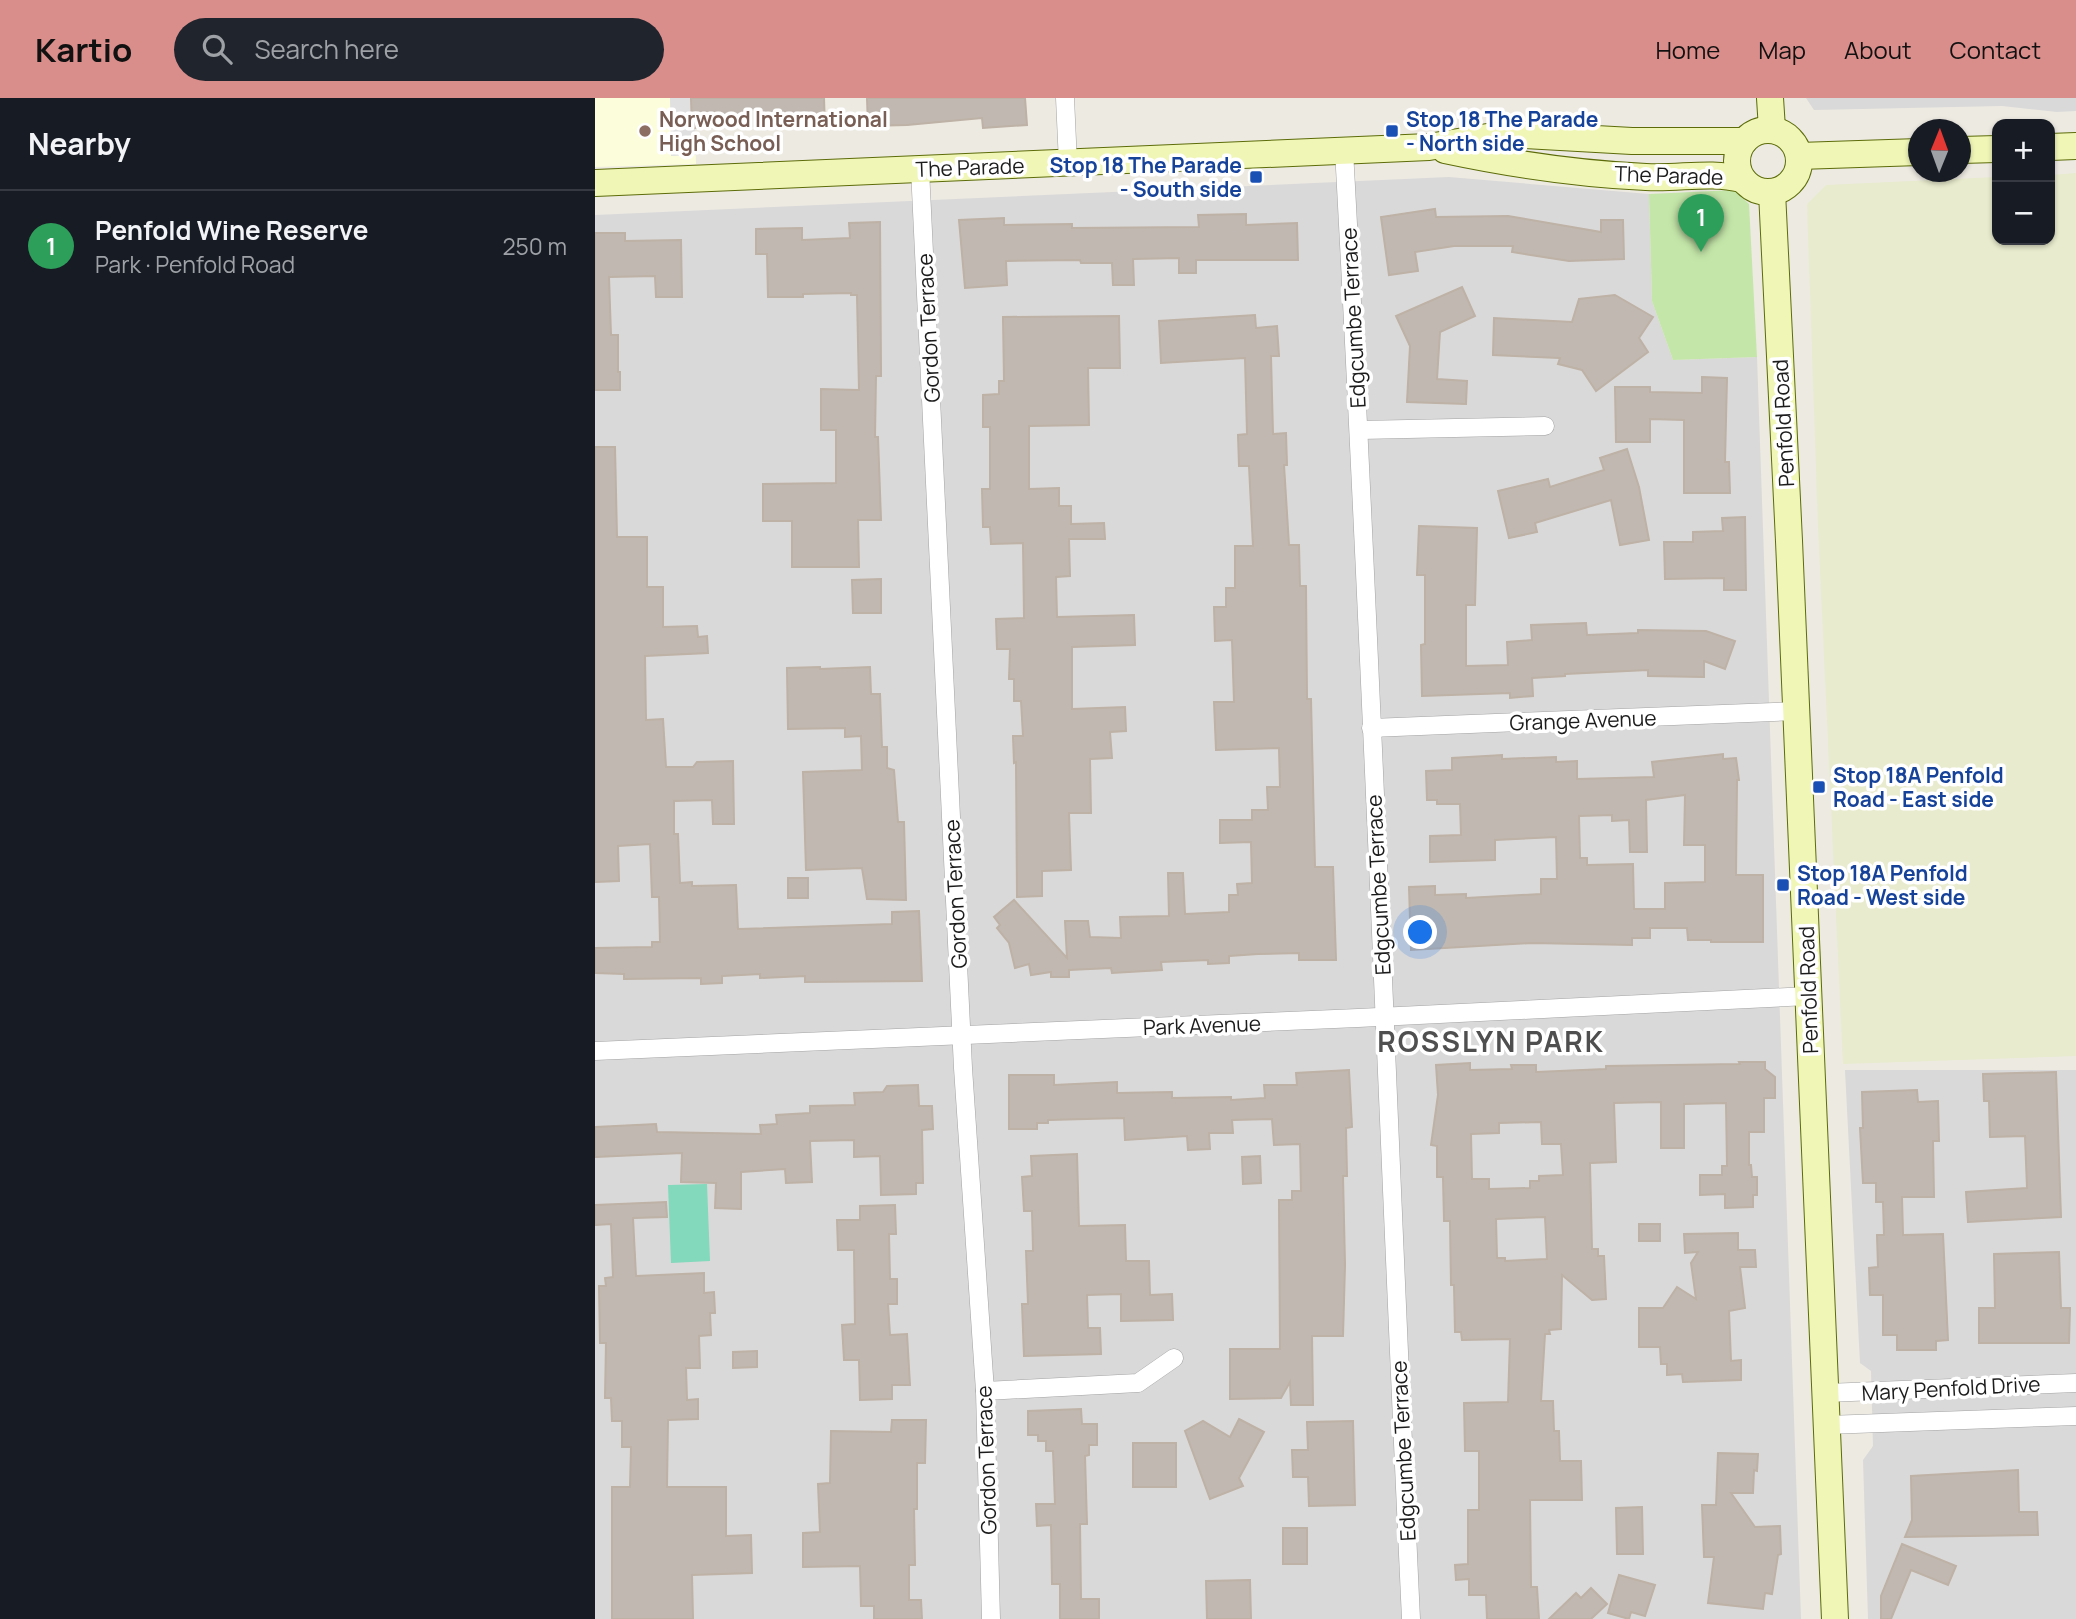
<!DOCTYPE html>
<meta charset="utf-8">
<style>
body{margin:0;font-family:Manrope,sans-serif;background:#20242c;color:#f1f3f6}
.controls{position:absolute;right:21px;top:21px;display:grid;overflow:hidden;border-radius:14px;box-shadow:0 2px 5px #0004}
.controls button{width:63px;height:63px;display:grid;place-items:center;padding:0;border:0;border-bottom:2px solid #363941;background:#171b24;color:#f1f3f6;font:35px sans-serif}
.compass{position:absolute;left:1313px;top:21px;width:63px;height:63px;border-radius:50%;background:#171b24;box-shadow:0 2px 5px #0004;rotate:1deg}
.you{position:absolute;left:826px;top:835px;width:24px;height:24px;margin:-18px;border:5px solid #fff;border-radius:50%;background:#1a73e8;box-shadow:0 0 0 10px #1a73e833}
.badge{display:grid;place-items:center;width:46px;height:46px;border-radius:50%;background:#da8e8b;color:#fff;font-size:23px;font-weight:700}
.pin{position:absolute;translate:-50% -58px;filter:drop-shadow(0 2px 4px #0008)}
.pin::after{content:'';position:absolute;top:37px;width:24px;height:21px;background:inherit;clip-path:polygon(0 0,100% 0,50% 100%)}
.list{margin:0;padding:0;list-style:none}
h2{display:flex;justify-content:space-between;align-items:center;height:91px;margin:0;padding:0 28px;font-size:30px}
h2 small{font-size:23px;font-weight:400;color:#9ea1a6}
.list li{display:grid;grid-template-columns:46px 1fr auto;gap:21px;align-items:center;box-sizing:border-box;height:112px;padding:0 28px;border-top:2px solid #363941}
.list b{display:block;font-size:26px;white-space:nowrap}
.list p{margin:0;font-size:23px;white-space:nowrap;color:#9ea1a6}
.list em{font-size:23px;font-style:normal;color:#9ea1a6}
.icon{flex:none;width:38px;height:38px;fill:none;stroke:currentColor;stroke-width:2;stroke-linecap:round;stroke-linejoin:round}
.map{position:relative;flex:none;width:1481px;height:1521px;overflow:hidden}
header{display:flex;align-items:center;gap:42px;box-sizing:border-box;height:98px;padding:0 35px;background:#da8e8b;color:#111}
header strong{font-size:33px}
nav{display:flex;gap:38px;margin-inline-start:auto;font-size:24px}
.search{width:490px;height:63px;background:#20242c;display:flex;align-items:center;gap:18px;box-sizing:border-box;padding:0 24px;border-radius:38px;color:#9ea1a6;font-size:26px}
main{display:flex}
aside{flex:1;background:#171b24}
.map>svg:first-child{display:block}
</style>
<header>
<strong>Kartio</strong>
<div class="search"><svg class="icon" aria-label="search" viewBox="0 0 24 24"><circle cx="10" cy="10" r="6"/><path d="M15 15l6 6"/></svg>Search here</div>
<nav><a>Home</a><a>Map</a><a>About</a><a>Contact</a></nav>
</header>
<main>
<aside>
<h2>Nearby<small></small></h2>
<ul class="list">
<li><span class="badge" style="background:#2e9e5b">1</span><div><b>Penfold Wine Reserve</b><p>Park · Penfold Road</p></div><em>250 m</em></li>
</ul>
</aside>
<div class="map">
<svg width="1481" height="1521" viewBox="0 0 1481 1521">
<rect width="100%" height="100%" fill="#edeae2"/>
<g fill="#dad9d9">
<polygon points="1211,0 1481,0 1481,13 1462,14 1407,8 1219,12"/>
<polygon points="854,79 1054,96 1057,203 1078,262 1162,259 1206,1521 0,1521 0,117"/>
<polygon points="1250,972 1481,972 1481,1521 1273,1521 1268,1362 1278,1348 1276,1273 1265,1265"/>
</g>
<polygon fill="#fcfdda" points="0,0 99,0 101,66 0,69"/>
<polygon fill="#e8ebcd" points="1481,75 1481,958 1248,966 1223,428 1212,106 1231,87 1402,79 1402,142 1455,142 1455,77"/>
<polygon fill="#c4e6a9" points="1139,92 1154,106 1162,259 1078,262 1057,203 1054,96"/>
<polygon fill="#82d9bc" points="112,1086 115,1163 76,1165 73,1087"/>
<polygon fill="#e0e0e0" points="75,0 99,0 101,57 76,58"/>
<g fill="#c1b9b1" stroke="#beb1a5" stroke-width="2" fill-rule="evenodd">
<polygon points="96,0 229,0 230,30 209,31 209,27 97,30"/>
<polygon points="272,0 430,0 432,27 388,30 387,20 312,27 273,28"/>
<polygon points="840,111 841,119 913,118 1006,134 1006,122 1028,122 1029,161 974,163 917,154 918,148 859,148 820,154 823,173 794,177 786,119"/>
<polygon points="651,116 651,127 702,125 703,162 601,162 601,175 584,175 584,160 538,161 539,187 518,187 517,165 486,165 485,162 411,163 412,187 370,190 364,122 409,120 409,127 477,126 477,130 604,129 603,117"/>
<polygon points="285,124 286,278 281,278 280,339 283,339 286,422 263,422 264,469 197,469 197,423 168,423 168,386 241,385 241,332 226,332 226,291 264,292 262,197 256,197 256,195 208,196 208,199 173,199 172,156 161,156 161,131 207,130 207,142 255,140 254,125"/>
<polygon points="0,135 30,135 30,143 86,142 87,199 61,199 60,178 14,179 16,237 23,237 23,274 25,274 25,292 0,292"/>
<polygon points="867,189 880,218 845,234 842,281 872,283 871,306 812,304 815,248 801,218"/>
<polygon points="1020,197 1058,219 1044,240 1053,254 1001,293 987,272 963,266 965,260 898,257 899,220 977,224 984,201"/>
<polygon points="660,217 661,230 682,228 684,258 676,258 678,336 691,335 692,367 689,367 694,447 704,447 705,488 711,488 712,601 716,601 720,769 738,769 741,862 704,862 704,855 663,856 634,858 634,865 613,866 613,862 566,864 567,872 517,875 516,870 474,872 474,879 456,879 456,874 436,877 434,866 420,870 414,845 402,830 405,827 399,819 419,802 472,860 470,823 493,823 495,839 526,840 525,819 574,818 573,775 588,775 590,816 634,814 634,797 643,797 642,786 657,785 656,744 625,745 625,722 657,722 657,712 673,712 672,689 685,689 684,650 621,652 619,604 639,604 637,542 620,543 619,509 631,509 631,490 640,490 640,448 658,448 654,368 644,368 643,337 652,336 650,260 566,265 564,223"/>
<polygon points="524,218 525,270 493,270 494,327 434,328 434,391 464,390 464,408 476,408 476,426 509,425 510,441 474,441 475,478 461,479 462,519 539,517 540,547 477,549 477,611 530,609 531,633 515,634 517,660 495,661 496,715 474,715 476,772 447,773 447,798 422,799 421,664 419,665 418,638 428,638 426,603 419,603 419,581 414,581 415,551 402,551 401,521 429,520 428,445 396,446 395,429 388,429 387,391 395,391 395,329 388,329 388,297 404,296 404,283 409,283 408,219"/>
<polygon points="1107,279 1132,280 1130,364 1134,364 1135,395 1089,395 1089,322 1055,321 1055,344 1021,344 1020,289 1055,289 1055,294 1107,295"/>
<polygon points="0,349 20,349 22,439 52,439 52,489 68,489 68,529 102,528 103,539 112,538 113,555 50,558 51,622 68,621 71,669 98,669 102,664 138,663 139,726 118,726 117,702 79,703 79,736 83,736 85,785 97,784 97,788 141,787 143,831 297,826 297,814 324,813 327,883 210,884 210,878 165,880 165,876 127,878 127,885 106,886 106,880 29,881 29,876 0,875 0,850 57,849 57,844 65,844 64,799 57,799 55,746 23,748 24,783 0,784"/>
<polygon points="1032,351 1044,389 1054,442 1025,447 1016,402 940,425 942,434 914,440 903,393 953,381 955,389 1009,372 1005,360"/>
<polygon points="1150,419 1151,492 1129,492 1129,480 1070,481 1069,444 1098,444 1098,434 1128,433 1127,420"/>
<polygon points="824,428 882,430 880,507 871,507 871,568 913,567 912,544 937,542 936,527 991,525 992,537 1043,535 1043,532 1111,533 1140,543 1130,571 1109,563 1109,579 1053,578 1053,572 970,576 970,578 937,580 938,598 915,600 915,595 827,598 826,547 830,546 830,477 822,477"/>
<polygon points="286,481 286,515 258,515 257,482"/>
<polygon points="225,569 225,571 275,569 276,596 285,596 287,649 292,649 292,670 299,672 303,724 309,724 311,802 272,801 267,770 211,772 208,674 267,672 266,638 250,639 250,630 193,631 192,570"/>
<path d="M1128,656V661L1141,660L1144,682H1142L1141,777H1168V844H1116V842H1093L1092,830H1055V840H1037V847L937,845L816,852L814,789L840,788V797L871,796V800L946,796V781H962L961,739L900,742V762L835,764V738L866,737L865,706H842V702H832L831,673L857,672V660L907,657V661L961,659V664L982,663V681L1059,679L1057,664ZM1090,697L1089,747H1110V784L1070,785V811H1039L1038,766L992,767V760H985L984,718L1017,717V723L1034,722L1035,754H1052L1051,702Z"/>
<rect x="193" y="780" width="20" height="20"/>
<path d="M1144,964H1170V971L1180,979V1000H1169V1034H1154V1067H1156L1157,1079H1162V1097H1158V1109L1130,1110V1096L1105,1097V1077H1127V1068H1132L1131,1005L1089,1006V1050H1066V1004L1019,1005L1021,1064L995,1065L997,1151H1003V1158H1009L1011,1201L997,1202L967,1177L966,1231L954,1232L955,1236H950L946,1303H958L959,1333H964L965,1363H986L987,1402H935L936,1489H942L944,1521H892L891,1497H874V1481L861,1482L860,1467L873,1466V1412H884V1353H870L869,1305L913,1304L915,1241L867,1242L866,1234H860L859,1187H856L855,1123H849L848,1079H842V1048L836,1047L843,997L841,967L875,965V972L917,971L916,967H941V974L1011,971V968L1145,966ZM946,1024L947,1046H966L968,1077L944,1078V1083H935V1090L894,1091V1081H877L876,1036L904,1035V1025ZM950,1119L952,1161L910,1163V1160H902L901,1121Z"/>
<polygon points="754,972 757,1029 751,1030 752,1078 748,1078 750,1167 748,1238 717,1238 718,1307 696,1307 695,1284 686,1300 635,1301 635,1251 685,1251 684,1102 697,1102 697,1093 706,1093 705,1046 679,1047 677,1021 637,1022 638,1035 614,1035 615,1051 593,1052 592,1038 530,1042 529,1020 453,1022 453,1025 442,1025 442,1031 414,1031 414,977 459,977 459,987 522,984 522,995 577,994 577,1000 636,999 636,1002 670,1000 669,987 702,987 701,975"/>
<polygon points="1461,974 1466,1119 1373,1124 1371,1094 1432,1090 1430,1038 1395,1039 1394,1003 1389,1003 1388,976"/>
<polygon points="323,987 324,1008 337,1008 338,1031 327,1032 328,1085 321,1085 321,1096 286,1097 285,1058 259,1059 259,1042 215,1043 217,1084 191,1085 190,1071 146,1074 146,1111 120,1110 121,1085 86,1084 87,1055 0,1059 0,1029 61,1026 62,1034 166,1036 165,1027 182,1026 181,1017 215,1015 215,1008 260,1007 259,995 288,994 292,988"/>
<polygon points="1322,992 1323,1004 1343,1003 1344,1043 1338,1043 1339,1099 1307,1099 1308,1137 1348,1136 1353,1242 1341,1243 1341,1252 1302,1252 1302,1237 1288,1237 1288,1197 1275,1197 1274,1170 1283,1169 1282,1137 1289,1137 1288,1104 1281,1104 1281,1085 1268,1085 1265,1030 1268,1030 1267,994"/>
<polygon points="482,1056 484,1128 530,1127 531,1163 554,1163 555,1197 577,1196 578,1222 526,1223 526,1196 492,1197 493,1230 505,1230 506,1256 429,1258 427,1206 433,1206 431,1153 438,1153 437,1113 429,1113 427,1079 437,1078 436,1058"/>
<polygon points="665,1058 666,1085 648,1086 647,1059"/>
<polygon points="71,1104 72,1119 38,1120 41,1178 109,1175 109,1195 119,1194 120,1215 115,1215 116,1237 104,1238 105,1270 91,1270 92,1302 103,1301 103,1321 73,1322 72,1389 131,1389 131,1438 156,1437 157,1475 97,1477 98,1521 17,1521 17,1389 35,1389 36,1349 27,1349 27,1323 17,1323 16,1300 10,1300 11,1245 5,1245 4,1188 11,1188 10,1180 18,1179 16,1126 0,1127 0,1107"/>
<polygon points="300,1107 301,1136 294,1136 295,1181 302,1181 302,1206 293,1206 295,1237 312,1236 315,1287 297,1287 297,1301 265,1302 264,1262 249,1262 247,1227 260,1226 259,1152 243,1152 242,1122 265,1122 265,1108"/>
<rect x="1044" y="1126" width="21" height="17"/>
<polygon points="1143,1135 1143,1152 1160,1152 1161,1169 1145,1169 1150,1210 1134,1213 1136,1263 1146,1262 1146,1282 1088,1284 1087,1276 1072,1277 1072,1266 1066,1266 1065,1249 1044,1249 1044,1210 1068,1210 1082,1189 1101,1201 1096,1165 1103,1154 1090,1155 1089,1136"/>
<polygon points="1464,1154 1466,1210 1475,1210 1474,1245 1384,1245 1384,1210 1400,1210 1399,1156"/>
<polygon points="162,1253 162,1269 138,1270 138,1254"/>
<polygon points="486,1311 487,1326 502,1326 502,1347 494,1347 494,1357 490,1358 492,1426 485,1426 486,1501 504,1501 504,1521 465,1521 465,1486 457,1486 456,1427 442,1428 441,1406 460,1406 458,1353 451,1353 451,1343 443,1343 443,1337 433,1337 433,1313"/>
<polygon points="644,1321 669,1334 644,1380 648,1388 615,1401 590,1333 608,1323 635,1339"/>
<polygon points="297,1322 331,1322 330,1365 322,1365 322,1411 319,1411 320,1467 314,1467 314,1502 326,1502 327,1521 279,1521 279,1508 266,1508 265,1468 208,1469 208,1435 225,1434 223,1386 235,1385 236,1333 296,1334"/>
<polygon points="758,1323 760,1407 714,1408 713,1379 698,1379 697,1352 713,1352 712,1324"/>
<rect x="538" y="1345" width="43" height="44"/>
<polygon points="1123,1355 1163,1356 1162,1373 1159,1372 1158,1395 1136,1395 1160,1429 1185,1428 1186,1456 1183,1457 1177,1496 1170,1495 1168,1511 1113,1505 1119,1459 1109,1459 1107,1407 1121,1407"/>
<polygon points="1423,1372 1424,1414 1442,1414 1443,1437 1310,1439 1317,1422 1316,1378"/>
<polygon points="1047,1409 1048,1456 1022,1456 1021,1410"/>
<rect x="688" y="1430" width="24" height="36"/>
<polygon points="1307,1446 1361,1468 1353,1487 1316,1472 1296,1521 1286,1521 1286,1498"/>
<polygon points="1024,1477 1060,1487 1050,1518 1036,1514 1034,1521 1013,1515"/>
<polygon points="655,1482 656,1521 612,1521 611,1483"/>
<polygon points="996,1490 1012,1506 996,1521 954,1521 981,1495 986,1500"/>
</g>
<g fill="none" stroke-linecap="round" stroke-linejoin="round">
<g stroke="#a3a3a3" stroke-width="19">
<g id="street">
<polyline points="470,0 473,65"/>
<path d="M749,52C776,542 793,1031 816,1521"/>
<polyline points="325,71 368,970 390,1293 396,1521"/>
<polyline points="765,332 950,328"/>
<polyline points="776,630 1201,613"/>
<polyline points="0,953 763,920 1213,898"/>
<polyline points="390,1293 543,1285 579,1260"/>
<polyline points="1231,1295 1481,1285"/>
<polyline points="1232,1327 1481,1318"/>
</g>
</g>
<g stroke="#5d6c09" stroke-width="28">
<g id="secondary">
<polyline points="1175,0 1177,31"/>
<circle cx="1173" cy="63" r="31"/>
<polyline points="1455,49 1481,48"/>
<path d="M850,52C916,66 984,76 1051,79C1085,81 1114,73 1147,81"/>
<polyline points="1366,52 1402,51"/>
<polyline points="1204,58 1324,54"/>
<polyline points="0,85 834,49 910,36 1037,43 1149,43"/>
<polyline points="1177,94 1194,443 1240,1521"/>
</g>
</g>
<use href="#street" stroke="#fff" stroke-width="18"/>
<use href="#secondary" stroke="#f0f6b6" stroke-width="26"/>
</g>
<circle fill="#8d6e63" stroke="#fff" stroke-width="2.5" cx="50" cy="33" r="7"/>
<g fill="#1a4fb4" stroke="#fff" stroke-width="2.5">
<rect x="790" y="26" width="14" height="14" rx="3.5"/>
<rect x="654" y="72" width="14" height="14" rx="3.5"/>
<rect x="1217" y="682" width="14" height="14" rx="3.5"/>
<rect x="1181" y="780" width="14" height="14" rx="3.5"/>
</g>
<g text-anchor="middle" dominant-baseline="central" stroke-width="7" stroke-linejoin="round" paint-order="stroke">
<g font-size="21" font-weight="bold" fill="#785e54" stroke="#fff" text-anchor="start">
<text x="64" y="21">Norwood International<tspan x="64" dy="24">High School</tspan></text>
</g>
<g font-size="21" font-weight="bold" fill="#164399" stroke="#fff" text-anchor="start">
<text x="811" y="21">Stop 18 The Parade<tspan x="811" dy="24">- North side</tspan></text>
<text x="647" y="67" text-anchor="end">Stop 18 The Parade<tspan x="647" dy="24">- South side</tspan></text>
<text x="1238" y="677">Stop 18A Penfold<tspan x="1238" dy="24">Road - East side</tspan></text>
<text x="1202" y="775">Stop 18A Penfold<tspan x="1202" dy="24">Road - West side</tspan></text>
</g>
<g font-size="21" fill="#1c1c1c" stroke="#fff">
<text transform="translate(375 69) rotate(-2)">The Parade</text>
<text transform="translate(1074 77) rotate(2)">The Parade</text>
<text transform="translate(758 220) rotate(-93)">Edgcumbe Terrace</text>
<text transform="translate(333 230) rotate(-93)">Gordon Terrace</text>
<text transform="translate(1188 325) rotate(-93)">Penfold Road</text>
<text transform="translate(988 622) rotate(-2)">Grange Avenue</text>
<text transform="translate(783 787) rotate(-93)">Edgcumbe Terrace</text>
<text transform="translate(360 796) rotate(-93)">Gordon Terrace</text>
<text transform="translate(1213 892) rotate(-92)">Penfold Road</text>
<text transform="translate(607 927) rotate(-2)">Park Avenue</text>
<text transform="translate(1356 1290) rotate(-3)">Mary Penfold Drive</text>
<text transform="translate(808 1353) rotate(-93)">Edgcumbe Terrace</text>
<text transform="translate(391 1362) rotate(-92)">Gordon Terrace</text>
</g>
<g font-size="28" font-weight="bold" letter-spacing="2" fill="#4f4f4f" stroke="#fff">
<text x="896" y="943">ROSSLYN PARK</text>
</g>
</g>
</svg>
<div class="controls">
<button>+</button>
<button>−</button>
</div>
<svg class="compass" viewBox="-18 -18 36 36"><path d="M0-13l5 13h-10z" fill="#e53935"/><path d="M0 13l5-13h-10z" fill="#9ea1a6"/></svg>
<div class="you"></div>
<div class="pin badge" style="left:1106px;top:154px;background:#2e9e5b">1</div>
</div>
</main>
